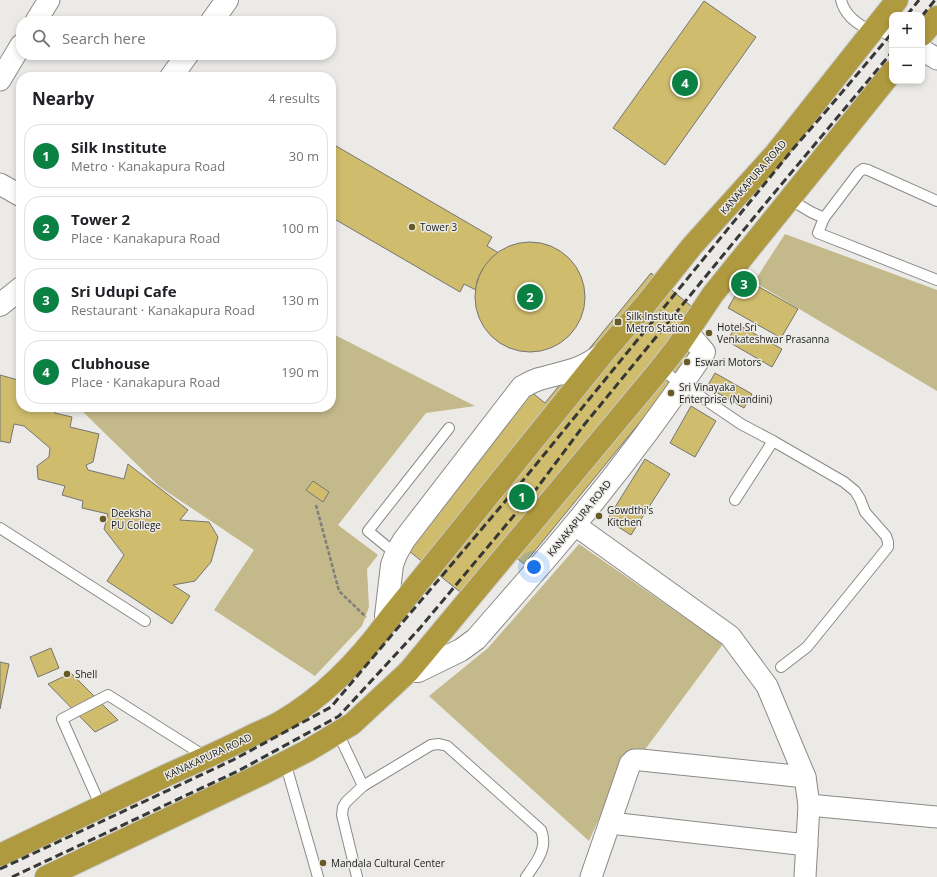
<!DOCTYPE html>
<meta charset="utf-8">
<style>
body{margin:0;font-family:"Open Sans",sans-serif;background:#f2f2f2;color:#202124}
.controls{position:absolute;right:12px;top:12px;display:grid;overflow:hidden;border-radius:8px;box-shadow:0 2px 6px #0003}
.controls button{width:36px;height:36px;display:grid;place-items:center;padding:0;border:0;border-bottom:1px solid #e0e0e0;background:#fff;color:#202124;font:20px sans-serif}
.you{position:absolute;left:534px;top:567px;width:14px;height:14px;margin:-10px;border:3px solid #fff;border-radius:50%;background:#1a73e8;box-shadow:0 0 0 6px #1a73e833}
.badge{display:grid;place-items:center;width:26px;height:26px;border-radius:50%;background:#0b8043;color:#fff;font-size:13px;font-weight:700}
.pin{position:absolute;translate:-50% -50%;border:2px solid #fff;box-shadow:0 1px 4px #0006}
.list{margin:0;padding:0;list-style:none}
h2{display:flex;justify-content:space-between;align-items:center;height:52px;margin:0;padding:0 16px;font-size:17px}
h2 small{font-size:13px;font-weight:400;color:#757577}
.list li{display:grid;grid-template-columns:26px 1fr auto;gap:12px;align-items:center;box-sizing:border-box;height:64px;margin:0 8px 8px;padding:0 8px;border:1px solid #e0e0e0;border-radius:16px}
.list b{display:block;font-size:15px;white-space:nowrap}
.list p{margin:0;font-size:13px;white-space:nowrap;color:#757577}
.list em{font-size:13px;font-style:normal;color:#757577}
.icon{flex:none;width:22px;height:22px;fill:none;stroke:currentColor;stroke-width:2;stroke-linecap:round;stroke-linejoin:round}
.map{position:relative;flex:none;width:937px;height:877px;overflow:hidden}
.search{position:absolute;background:#fff;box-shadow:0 2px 6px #0003;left:16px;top:16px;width:320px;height:44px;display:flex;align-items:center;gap:10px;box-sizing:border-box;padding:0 14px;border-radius:16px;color:#757577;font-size:15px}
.panel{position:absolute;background:#fff;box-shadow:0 2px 6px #0003;left:16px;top:72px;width:320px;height:340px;border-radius:16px}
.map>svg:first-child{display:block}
</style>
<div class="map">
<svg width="937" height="877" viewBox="0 0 937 877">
<rect width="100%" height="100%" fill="#ebeae7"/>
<g fill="#c4b98a">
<polygon points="785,234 937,290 937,391 754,282"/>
<polygon points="331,333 475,406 426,413 338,525 378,555 367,569 369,607 362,626 315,676 214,610 254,550 160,487 78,407 331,407"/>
<polygon points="579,544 723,644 641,755 630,749 589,841 429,696 488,648"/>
</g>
<g fill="#cfbc6d" stroke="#767572">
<polygon points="704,1 756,37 665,165 613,128"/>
<polygon points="331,143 492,237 487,246 499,253 489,261 482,270 477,281 476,290 464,284 460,292 331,217"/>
<circle cx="530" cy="297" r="55"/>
<polygon points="651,273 697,311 695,355 524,564 508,551 469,599 404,547 530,391 545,403"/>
<polygon points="745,279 798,309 781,338 728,308"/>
<polygon points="737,324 782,349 772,367 727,341"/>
<polygon points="20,372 21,372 21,407 56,407 55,413 72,417 70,427 99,434 93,462 86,465 88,470 124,479 128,464 188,510 180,520 209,522 218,537 211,562 195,581 173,585 190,596 172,624 107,581 124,555 104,529 108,514 82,508 83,501 62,495 65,486 38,479 37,466 49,457 50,448 24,426 14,424 10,443 0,441 0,375 18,380"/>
<polygon points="715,373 752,394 744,408 707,387"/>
<polygon points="691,406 716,421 695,457 670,443"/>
<polygon points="645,459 670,474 631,535 607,520"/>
<polygon points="313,481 329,492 323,502 306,490"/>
<polygon points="51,648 59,668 38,677 30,657"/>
<polygon points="0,662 9,664 0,709"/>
<polygon points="71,673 118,720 95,732 48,684"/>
</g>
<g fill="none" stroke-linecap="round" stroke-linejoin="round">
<g stroke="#8b8a88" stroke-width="12">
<g id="lane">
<path d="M841,0C845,16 858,25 872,31"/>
<polyline points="789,199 811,212 824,218 859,172 863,169 868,170 937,201"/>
<polyline points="824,218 818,233 937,280"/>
<polyline points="660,369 741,424 773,441 844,482 855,491 860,499 865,512 886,536 888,542 888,547 807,647 781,667"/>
<polyline points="735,500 773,441"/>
<polyline points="0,528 145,621"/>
<polyline points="396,554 368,531 449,428"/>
<polyline points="338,733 363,786 346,802 343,807 342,815 357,877"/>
<polyline points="285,762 318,877"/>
<path d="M363,786L431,745L439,744L447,746L541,830C542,833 543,836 543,839C545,852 533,867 526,877"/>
<polyline points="101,807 62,719 108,695 206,757"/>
</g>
</g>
<g stroke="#8b8a88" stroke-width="23">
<g id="street">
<polyline points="36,21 49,0"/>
<polyline points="879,23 892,31"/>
<polyline points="922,50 937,59"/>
<polyline points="0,80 21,45"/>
<polyline points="0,184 21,196"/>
<polyline points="575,525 730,636 767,686 805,777 809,805 805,877"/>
<polyline points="809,805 937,817"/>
<polyline points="610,823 807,845"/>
<polyline points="591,877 630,764 634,760 641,760 805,777"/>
</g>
</g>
<g stroke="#8b8a88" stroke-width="24">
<g id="secondary">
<polyline points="212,21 227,0"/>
<polyline points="171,77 187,55"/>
<polyline points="0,305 21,288"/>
<path d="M389,619L386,616L392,565L396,554L404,540L522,387C527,384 533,381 539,379C563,372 582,371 602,354"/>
<path d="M409,671H418L461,650L476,639C509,601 543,563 575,524C621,469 664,411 704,352L687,332"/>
</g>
</g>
<g stroke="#c8c8c8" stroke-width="24">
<g id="highway">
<polyline points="922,35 937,17"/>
<path d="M0,855C56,828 111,802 167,775C196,762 226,749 255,734C264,730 274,726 282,721C325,696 360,659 389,619L606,350L645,305L692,246L775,154L897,0"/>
<polyline points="46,877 262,774 307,751 352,724 409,671 660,369 678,346 713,294 892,72"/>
</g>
</g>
<polyline stroke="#7e7e7c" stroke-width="2.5" stroke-dasharray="4 2" stroke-linecap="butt" points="316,505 339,591 366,617"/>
<use href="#lane" stroke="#fff" stroke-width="10"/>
<use href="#street" stroke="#fff" stroke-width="21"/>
<use href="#secondary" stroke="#fff" stroke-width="22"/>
<use href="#highway" stroke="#af9a3f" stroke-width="22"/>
<g stroke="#373736" stroke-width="3" stroke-dasharray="8 4" stroke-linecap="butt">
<polyline points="907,15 919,0"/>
<polyline points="922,16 935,0"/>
<polyline points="0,869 233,760 331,707 407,617 525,478 793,149 827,110 892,33"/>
<polyline points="12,877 238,771 339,716 420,628 537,488 584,425 765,204 892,52"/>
</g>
</g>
<g fill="#675a27" stroke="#ebeae7" stroke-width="1.5">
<circle cx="412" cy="227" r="4"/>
<rect x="614" y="318" width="8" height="8" rx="2"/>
<circle cx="709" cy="333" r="4"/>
<circle cx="687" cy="362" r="4"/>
<circle cx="671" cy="393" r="4"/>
<circle cx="599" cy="516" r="4"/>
<circle cx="103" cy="519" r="4"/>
<circle cx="67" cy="674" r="4"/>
<circle cx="323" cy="863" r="4"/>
</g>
<g text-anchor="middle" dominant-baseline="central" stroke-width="3" stroke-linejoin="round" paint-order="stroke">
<g font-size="10" fill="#1b1b1a" stroke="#ebeae7">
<text transform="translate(753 177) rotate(-49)">KANAKAPURA ROAD</text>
<text transform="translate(579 518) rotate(-51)">KANAKAPURA ROAD</text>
<text transform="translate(208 756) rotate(-25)">KANAKAPURA ROAD</text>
</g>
<g font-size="10" fill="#1b1b1a" stroke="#ebeae7" text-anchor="start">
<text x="420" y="227">Tower 3</text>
<text x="626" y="316">Silk Institute<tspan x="626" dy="12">Metro Station</tspan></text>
<text x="717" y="327">Hotel Sri<tspan x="717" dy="12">Venkateshwar Prasanna</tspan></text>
<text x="695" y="362">Eswari Motors</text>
<text x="679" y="387">Sri Vinayaka<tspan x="679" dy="12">Enterprise (Nandini)</tspan></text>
<text x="607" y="510">Gowdthi's<tspan x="607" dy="12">Kitchen</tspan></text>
<text x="111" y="513">Deeksha<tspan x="111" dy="12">PU College</tspan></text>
<text x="75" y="674">Shell</text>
<text x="331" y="863">Mandala Cultural Center</text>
</g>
</g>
</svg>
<div class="controls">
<button>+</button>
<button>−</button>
</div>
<div class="you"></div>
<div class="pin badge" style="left:522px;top:497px">1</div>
<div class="pin badge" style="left:530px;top:297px">2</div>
<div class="pin badge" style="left:744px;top:284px">3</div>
<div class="pin badge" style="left:685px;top:83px">4</div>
<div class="search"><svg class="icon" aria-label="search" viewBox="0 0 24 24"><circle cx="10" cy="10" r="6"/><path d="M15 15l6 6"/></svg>Search here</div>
<section class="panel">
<h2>Nearby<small>4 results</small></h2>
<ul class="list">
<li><span class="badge">1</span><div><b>Silk Institute</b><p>Metro · Kanakapura Road</p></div><em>30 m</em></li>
<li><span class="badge">2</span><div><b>Tower 2</b><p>Place · Kanakapura Road</p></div><em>100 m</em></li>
<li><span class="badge">3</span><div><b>Sri Udupi Cafe</b><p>Restaurant · Kanakapura Road</p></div><em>130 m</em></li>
<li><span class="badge">4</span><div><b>Clubhouse</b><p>Place · Kanakapura Road</p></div><em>190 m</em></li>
</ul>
</section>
</div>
